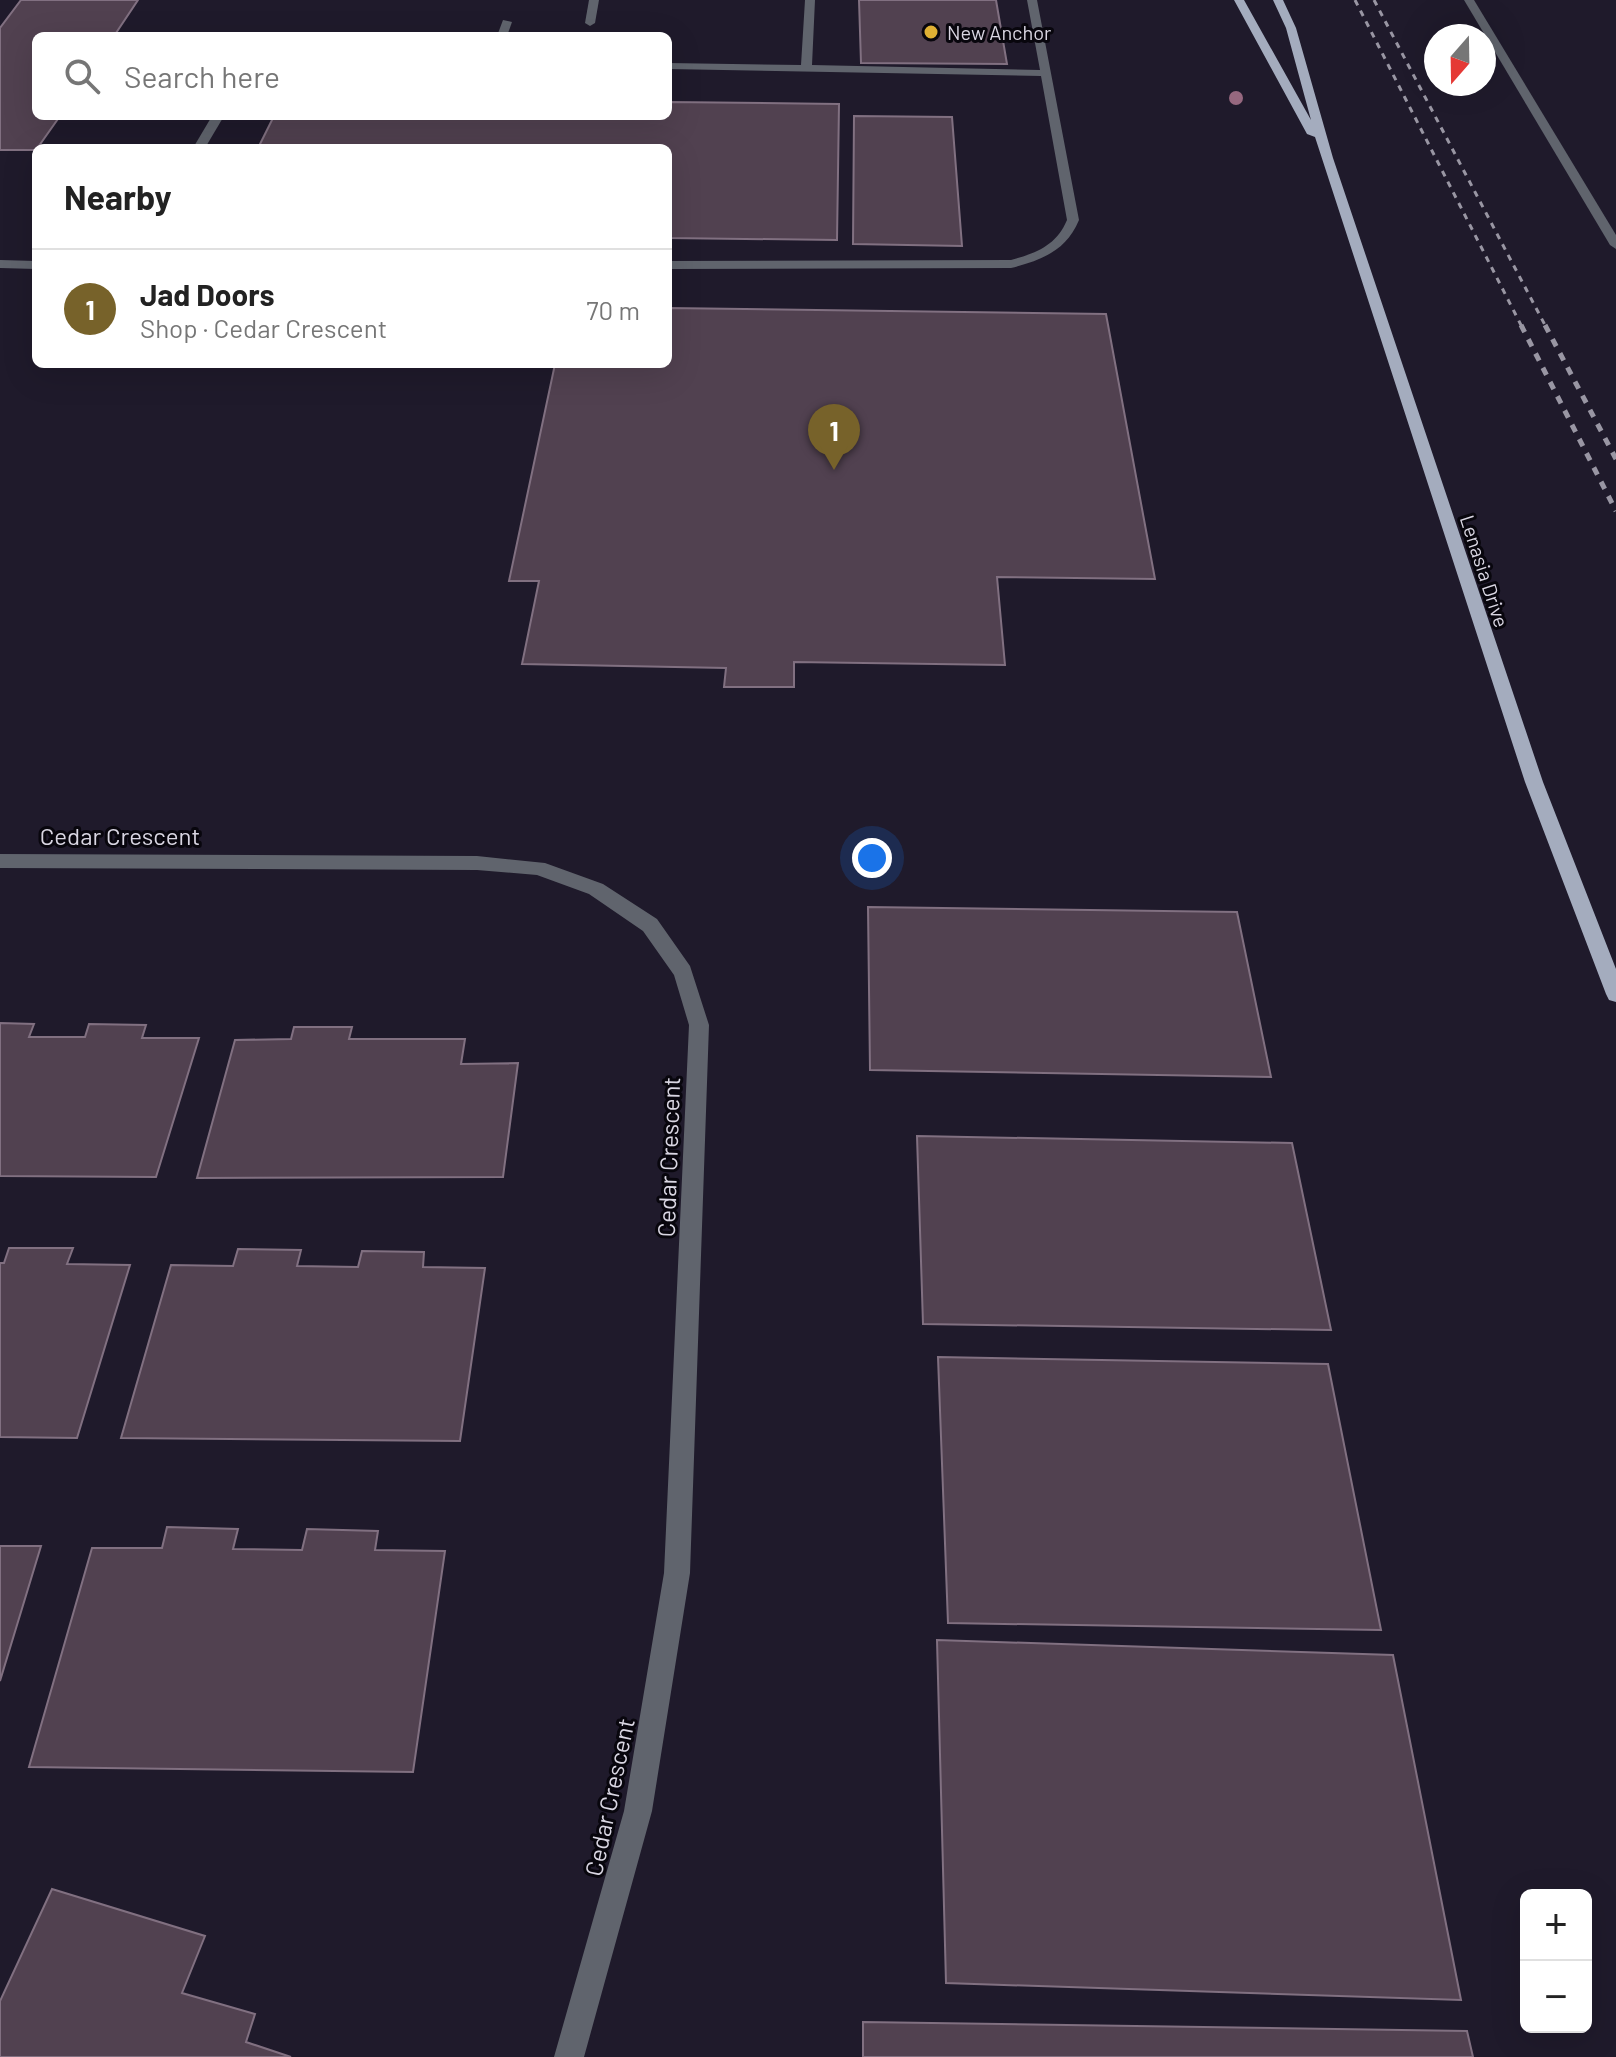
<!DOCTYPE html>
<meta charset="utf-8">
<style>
body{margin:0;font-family:Barlow,sans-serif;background:#f6f6f6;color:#222}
.controls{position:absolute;right:24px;bottom:24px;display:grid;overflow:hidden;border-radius:12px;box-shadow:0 8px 32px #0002}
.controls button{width:72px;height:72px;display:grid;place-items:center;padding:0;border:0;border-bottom:2px solid #e0e0e0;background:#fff;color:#222;font:40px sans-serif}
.compass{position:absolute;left:1424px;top:24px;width:72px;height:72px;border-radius:50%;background:#fff;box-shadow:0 8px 32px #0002;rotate:200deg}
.you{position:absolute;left:872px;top:858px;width:28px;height:28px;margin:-20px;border:6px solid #fff;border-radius:50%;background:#1a73e8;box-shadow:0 0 0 12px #1a73e833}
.badge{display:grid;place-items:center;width:52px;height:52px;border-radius:50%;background:#77622a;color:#fff;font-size:26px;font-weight:700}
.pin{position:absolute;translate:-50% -66px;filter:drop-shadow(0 2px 4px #0008)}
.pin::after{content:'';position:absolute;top:42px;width:28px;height:24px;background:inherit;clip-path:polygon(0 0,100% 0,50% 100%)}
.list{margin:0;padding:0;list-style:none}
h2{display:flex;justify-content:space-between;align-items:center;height:104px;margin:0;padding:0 32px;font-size:34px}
h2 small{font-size:26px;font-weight:400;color:#767676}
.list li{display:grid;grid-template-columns:52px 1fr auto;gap:24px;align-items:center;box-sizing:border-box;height:120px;padding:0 32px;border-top:2px solid #e0e0e0}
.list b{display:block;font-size:30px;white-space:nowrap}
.list p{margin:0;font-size:26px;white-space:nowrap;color:#767676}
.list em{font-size:26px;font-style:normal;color:#767676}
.icon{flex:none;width:44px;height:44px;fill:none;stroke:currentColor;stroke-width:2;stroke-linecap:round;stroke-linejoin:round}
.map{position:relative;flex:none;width:1616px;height:2057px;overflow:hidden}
.search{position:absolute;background:#fff;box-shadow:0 8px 32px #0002;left:32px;top:32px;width:640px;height:88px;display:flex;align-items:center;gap:20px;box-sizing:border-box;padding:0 28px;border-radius:12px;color:#767676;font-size:30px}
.panel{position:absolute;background:#fff;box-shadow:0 8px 32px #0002;left:32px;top:144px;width:640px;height:224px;border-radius:12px}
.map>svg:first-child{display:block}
</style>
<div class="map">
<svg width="1616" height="2057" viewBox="0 0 1616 2057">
<rect width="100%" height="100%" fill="#1f1a2b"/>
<g fill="#514150" stroke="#817081" stroke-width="2">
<polygon points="21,0 138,0 114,36 36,36 36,116 60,116 36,150 0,150 0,28"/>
<polygon points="859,0 996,0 1007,64 861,63"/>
<polygon points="668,102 839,104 837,240 668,238 668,148 258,148 274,116 668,116"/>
<polygon points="854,116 952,117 962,246 853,244"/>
<polygon points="668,308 1106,314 1155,579 997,577 1005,665 794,662 794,687 724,687 726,668 522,664 539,581 509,581 555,364 668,364"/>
<polygon points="868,907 1237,912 1271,1077 870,1070"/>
<polygon points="0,1023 34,1024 29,1037 85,1037 89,1024 146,1025 142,1038 199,1038 156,1177 0,1176"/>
<polygon points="294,1027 352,1027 349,1039 465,1039 461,1064 518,1063 503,1177 197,1178 235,1040 291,1039"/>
<polygon points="917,1136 1292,1143 1331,1330 923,1324"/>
<polygon points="9,1248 73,1248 67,1264 130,1265 77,1438 0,1437 0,1263 4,1263"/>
<polygon points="238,1249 301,1250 297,1266 358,1267 362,1251 424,1252 423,1267 485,1268 460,1441 121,1438 171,1265 233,1266"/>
<polygon points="938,1357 1328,1364 1381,1630 948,1623"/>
<polygon points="167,1527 238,1529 233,1549 302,1550 307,1529 378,1531 375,1550 445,1551 413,1772 29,1767 92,1548 162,1548"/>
<polygon points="0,1546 41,1546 0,1681"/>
<polygon points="937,1640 1393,1655 1461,2000 946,1983"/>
<polygon points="52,1889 205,1936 182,1993 255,2014 246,2042 291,2057 0,2057 0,2001"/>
<polygon points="863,2022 1467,2031 1473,2057 863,2057"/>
</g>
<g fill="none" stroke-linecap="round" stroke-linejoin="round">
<g fill="#60646d" fill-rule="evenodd">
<polygon points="589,0 599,0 595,23 590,26 585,23"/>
<path d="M805,0H815L812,65L1040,70L1027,0H1037L1079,220C1066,251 1042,260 1011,268L668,269V261L1011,260C1036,253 1056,246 1067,220L1041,76L668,69V63L801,65Z"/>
<polygon points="1464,0 1474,0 1616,235 1616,249 1610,245"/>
<polygon points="503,20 512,22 507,36 497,36"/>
<polygon points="212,116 224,116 205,148 193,148"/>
<polygon points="0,260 36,261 36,269 0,268"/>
<polygon points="0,854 477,856 545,863 603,884 657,919 690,966 709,1025 690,1573 652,1811 584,2057 554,2057 624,1811 664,1573 689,1025 674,975 643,931 589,894 537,875 477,870 0,868"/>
</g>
<polygon fill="#a4acbe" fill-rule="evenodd" points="1234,0 1244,0 1311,120 1286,28 1273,0 1283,0 1296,28 1333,158 1543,782 1616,969 1616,1002 1609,1000 1606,994 1525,782 1315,137 1307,134"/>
<g stroke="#9996a3" stroke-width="3" stroke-dasharray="6 6" stroke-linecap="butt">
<polyline points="1355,0 1522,327"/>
<polyline points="1374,0 1546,327"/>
</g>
<g stroke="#9996a3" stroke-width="5" stroke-dasharray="8 8" stroke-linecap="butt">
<polyline points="1521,325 1616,511"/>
<polyline points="1545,325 1616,459"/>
</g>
</g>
<circle fill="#96687f" cx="1236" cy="98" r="7"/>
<circle fill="#dfb034" stroke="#08060d" stroke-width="3" cx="931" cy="32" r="8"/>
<g text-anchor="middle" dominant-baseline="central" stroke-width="6" stroke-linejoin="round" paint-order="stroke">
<g font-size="20" fill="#d9d6e2" stroke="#08060d" text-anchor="start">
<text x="947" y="32">New Anchor</text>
</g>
<g font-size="20" fill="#d9d6e2" stroke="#08060d">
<text transform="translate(1485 571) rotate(72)">Lenasia Drive</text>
</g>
<g font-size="24" fill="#d9d6e2" stroke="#08060d">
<text x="120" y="835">Cedar Crescent</text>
<text transform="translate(668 1157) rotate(-88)">Cedar Crescent</text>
<text transform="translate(609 1797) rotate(-78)">Cedar Crescent</text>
</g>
</g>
</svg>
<div class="controls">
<button>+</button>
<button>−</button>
</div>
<svg class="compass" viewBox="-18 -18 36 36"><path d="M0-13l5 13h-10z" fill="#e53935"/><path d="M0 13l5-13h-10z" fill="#767676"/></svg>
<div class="you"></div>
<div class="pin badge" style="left:834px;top:470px">1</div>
<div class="search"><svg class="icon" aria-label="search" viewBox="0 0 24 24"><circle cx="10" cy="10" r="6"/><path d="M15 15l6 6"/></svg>Search here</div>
<section class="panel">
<h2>Nearby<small></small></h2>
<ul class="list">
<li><span class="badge">1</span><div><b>Jad Doors</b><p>Shop · Cedar Crescent</p></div><em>70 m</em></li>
</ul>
</section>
</div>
